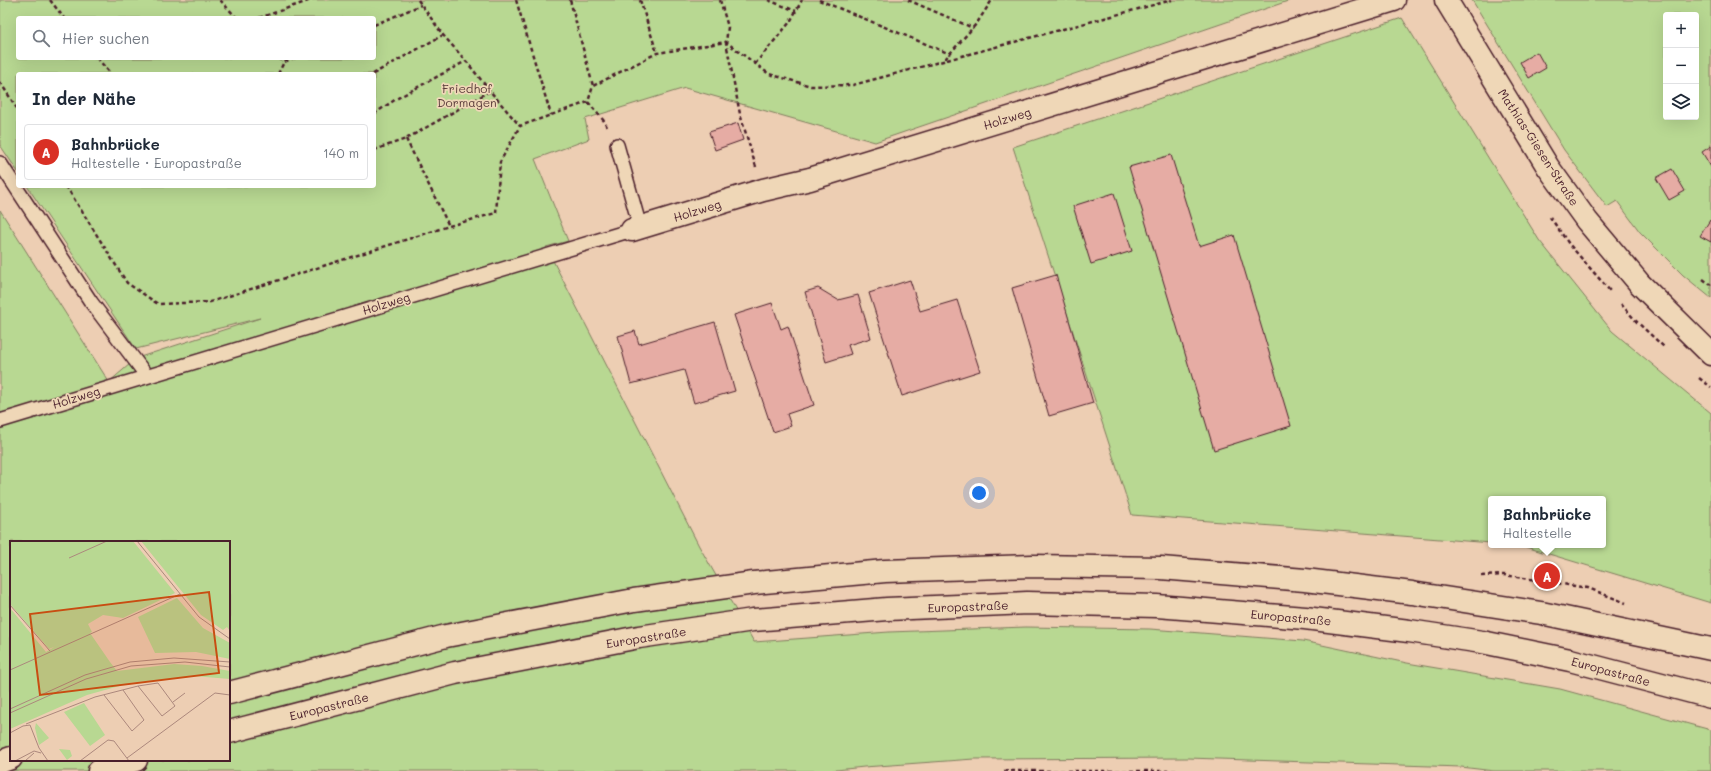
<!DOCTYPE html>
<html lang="de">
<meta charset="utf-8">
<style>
body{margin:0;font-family:Mali,sans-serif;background:#f2f2f3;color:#1f2937}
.controls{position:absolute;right:12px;top:12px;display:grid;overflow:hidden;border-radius:4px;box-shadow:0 4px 16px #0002}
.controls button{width:36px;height:36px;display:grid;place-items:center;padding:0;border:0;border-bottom:1px solid #e0e1e3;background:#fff;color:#1f2937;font:20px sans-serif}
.you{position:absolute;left:979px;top:493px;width:14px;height:14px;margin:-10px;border:3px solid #fff;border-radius:50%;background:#1a73e8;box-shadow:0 0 0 6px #1a73e833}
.badge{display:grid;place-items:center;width:26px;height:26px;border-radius:50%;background:#d93025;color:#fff;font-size:13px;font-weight:700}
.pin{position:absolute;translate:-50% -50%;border:2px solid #fff;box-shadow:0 1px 4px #0006}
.popup{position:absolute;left:1488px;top:496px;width:118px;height:52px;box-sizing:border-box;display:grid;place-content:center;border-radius:4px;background:#fff;filter:drop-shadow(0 1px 3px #0005);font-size:13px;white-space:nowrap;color:#747a83}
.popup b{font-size:15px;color:#1f2937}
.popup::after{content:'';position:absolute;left:50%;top:100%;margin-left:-8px;border:8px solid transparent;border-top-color:#fff}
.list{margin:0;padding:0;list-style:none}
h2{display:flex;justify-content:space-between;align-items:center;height:52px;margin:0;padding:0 16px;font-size:17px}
h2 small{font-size:13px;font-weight:400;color:#747a83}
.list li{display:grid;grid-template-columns:26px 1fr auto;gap:12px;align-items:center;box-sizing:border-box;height:56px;margin:0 8px 8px;padding:0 8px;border:1px solid #e0e1e3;border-radius:4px}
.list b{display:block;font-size:15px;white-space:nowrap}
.list p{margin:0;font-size:13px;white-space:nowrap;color:#747a83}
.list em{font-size:13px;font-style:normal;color:#747a83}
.icon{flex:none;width:22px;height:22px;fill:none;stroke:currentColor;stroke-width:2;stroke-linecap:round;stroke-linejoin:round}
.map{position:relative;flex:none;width:1711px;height:771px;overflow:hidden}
.search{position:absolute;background:#fff;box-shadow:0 4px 16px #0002;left:16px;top:16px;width:360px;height:44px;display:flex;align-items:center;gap:10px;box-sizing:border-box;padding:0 14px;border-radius:4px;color:#747a83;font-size:15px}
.panel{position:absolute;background:#fff;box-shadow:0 4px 16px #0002;left:16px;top:72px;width:360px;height:116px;border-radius:4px}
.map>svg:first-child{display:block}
</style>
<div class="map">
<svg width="1711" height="771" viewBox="0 0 1711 771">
<rect width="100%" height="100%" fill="#edceb3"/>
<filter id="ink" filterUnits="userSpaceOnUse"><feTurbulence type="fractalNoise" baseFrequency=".025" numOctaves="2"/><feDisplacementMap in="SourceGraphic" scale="8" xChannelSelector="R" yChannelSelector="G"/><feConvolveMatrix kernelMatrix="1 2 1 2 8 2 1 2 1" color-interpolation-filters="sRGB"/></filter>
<g filter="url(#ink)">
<g fill="#b8d892" stroke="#817c5e" fill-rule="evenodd">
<path d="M0,0H1291L875,142L685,88L585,119L589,139L535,159L568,241L546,247L699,546L754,642L889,632L1026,627L1150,629L1303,641L1407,663L1560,689L1711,730V771H1494L1461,767L1188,758L974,759L864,767L827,771H0V210L109,382L137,358L260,318L136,349L27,186H374V74H18V172L0,145ZM18,18H374V58H18ZM11,542H229V760H11Z"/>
<path d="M1472,0H1711V298L1683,275L1640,232L1617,201L1607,207L1564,150ZM1666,15H1696V117H1666Z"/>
<polygon points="1402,18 1539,240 1612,331 1711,413 1711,603 1519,545 1603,545 1603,499 1491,499 1491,543 1132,515 1013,147"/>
</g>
<g fill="#e6aca4" stroke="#4a1f2b">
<polygon points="1537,52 1546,68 1529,78 1520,62"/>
<polygon points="738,123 743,140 715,150 709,132"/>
<polygon points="1711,146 1711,167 1702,152"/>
<polygon points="1171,155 1199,246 1234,235 1291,426 1214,450 1129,167"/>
<polygon points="1672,169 1685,191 1669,200 1656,178"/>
<polygon points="1114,193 1132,251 1091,264 1073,206"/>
<polygon points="1710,220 1711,221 1711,242 1700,236"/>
<polygon points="1056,275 1093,403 1049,416 1012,288"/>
<polygon points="910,280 920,311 957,300 980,371 902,396 869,293"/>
<polygon points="818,288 838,300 858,295 871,338 848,345 851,354 826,362 805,292"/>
<polygon points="772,303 781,329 788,326 814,405 787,414 791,426 773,432 734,315"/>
<polygon points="715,322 735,391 694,403 684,370 631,384 618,336 635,331 639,344"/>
</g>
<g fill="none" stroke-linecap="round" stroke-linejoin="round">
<g stroke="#4a1f2b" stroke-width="16">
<g id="service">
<polyline points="617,145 640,227"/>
<polyline points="0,163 91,302 146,375"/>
<polyline points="0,421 632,230"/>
</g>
</g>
<g stroke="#4a1f2b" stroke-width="25">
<g id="minor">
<polyline points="1446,0 1548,167 1587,221 1640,284 1711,354"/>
<polyline points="632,230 763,190 810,179 1394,0"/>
</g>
</g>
<g stroke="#4a1f2b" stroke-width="25">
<g id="secondary">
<polyline points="229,693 446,636 634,600 754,583 885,571 1032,566 1161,568 1305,580 1412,593 1541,613 1711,649"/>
<polyline points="229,732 455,673 639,637 753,620 887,609 1027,603 1157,606 1305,618 1409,631 1482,642 1570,660 1711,697"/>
<polyline points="0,762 11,758"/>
<polyline points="99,771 136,760"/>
</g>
</g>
<g stroke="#4a1f2b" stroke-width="2.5" stroke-dasharray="4 3" stroke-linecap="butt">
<polyline points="50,0 64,18"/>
<polyline points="220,0 237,18"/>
<polyline points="418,0 443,35 466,61 490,91"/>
<polyline points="516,0 551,115"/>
<polyline points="570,0 593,86"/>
<polyline points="640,0 657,53"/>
<polyline points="720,0 728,27 726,42 740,114 756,167"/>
<polyline points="768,0 796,11"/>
<polyline points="819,0 950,54"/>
<polyline points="908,0 973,28"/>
<polyline points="259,18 311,0"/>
<polyline points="374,25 421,5"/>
<polyline points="97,58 111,74"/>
<polyline points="279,58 284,62"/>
<polyline points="945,59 977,23 992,0"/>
<polyline points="755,64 790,22 802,0"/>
<polyline points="278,74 284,62 295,58"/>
<polyline points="373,74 443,35"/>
<polyline points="0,82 18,110"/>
<polyline points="588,102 604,121 607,127"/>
<polyline points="374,114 396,99 466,61"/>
<polyline points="406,139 449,226"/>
<polyline points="374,150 406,139 490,91 520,126 588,102 593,86 657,53 726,42 769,74 811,86 853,85 1172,0"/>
<polyline points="66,186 127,283 158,304 210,302 449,226 496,213 500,162 520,126"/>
<polyline points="1550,217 1569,244 1610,291"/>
<polyline points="1703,279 1711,285"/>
<polyline points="1621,304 1636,321 1664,347"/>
<polyline points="1699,378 1711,387"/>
<polyline points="1481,576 1504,575 1588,588 1626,603"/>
<polyline points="1004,771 1183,771"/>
</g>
<use href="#service" stroke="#efd7b7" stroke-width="13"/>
<use href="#minor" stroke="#efd7b7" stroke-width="22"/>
<use href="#secondary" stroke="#efd7b7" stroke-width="22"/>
</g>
</g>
<g text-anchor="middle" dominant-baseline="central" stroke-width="3.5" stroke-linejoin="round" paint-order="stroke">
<g font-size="12" fill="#5a3b3a" stroke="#efd7b7">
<text x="467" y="88">Friedhof<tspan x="467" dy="14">Dormagen</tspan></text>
</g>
<g font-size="12" fill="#4a1f2b" stroke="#efd7b7">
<text transform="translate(1007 118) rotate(-17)">Holzweg</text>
<text transform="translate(1539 147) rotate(57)">Mathias-Giesen-Straße</text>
<text transform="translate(697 210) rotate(-17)">Holzweg</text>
<text transform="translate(386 303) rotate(-17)">Holzweg</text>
<text transform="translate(76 397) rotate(-17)">Holzweg</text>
<text transform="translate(968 606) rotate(-2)">Europastraße</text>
<text transform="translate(1291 617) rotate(5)">Europastraße</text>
<text transform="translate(646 637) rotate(-9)">Europastraße</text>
<text transform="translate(1611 671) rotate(15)">Europastraße</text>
<text transform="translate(329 706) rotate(-14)">Europastraße</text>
</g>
</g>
<g transform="translate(10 541)">
<rect width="220" height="220" fill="#edceb3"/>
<path d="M0,0H123L165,52L113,77L93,74L78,83L82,91L80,92L100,121L107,130L164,123L192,125L220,130V138L183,135L120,142L77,154L0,188V67L36,111L44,106L39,108L0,63ZM131,0H220V90L217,86L213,89L191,74ZM167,57L193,87L220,102V118L186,111L145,112L128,76ZM74,162L95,194L80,205L54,171ZM26,182L39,197L29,204L25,187ZM49,208L60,209L62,215L57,219Z" fill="#b8d892"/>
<path fill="none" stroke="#ac887d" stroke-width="1" d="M127,0L189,76L220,98M59,17L97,0M0,64L40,110M0,129L170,53M94,154L122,190L134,179L113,149M163,161L175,152M0,168L75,134L120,121L164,117L220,121M0,172L76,138L121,125L175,121L220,126M16,183L85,156L128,145L148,142L165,165L152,175L128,145M0,192L13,185L20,184L29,207L38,220M117,217L205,152L220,154M5,220L24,210L31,212M15,220L24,212M70,220L98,199L104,200L119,220"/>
<path fill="#c84d12" fill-opacity="0.15" stroke="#c84d12" stroke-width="2" d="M199,51L209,132L30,154L20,73Z"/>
<rect width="220" height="220" fill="none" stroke="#4a1f2b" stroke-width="2"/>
</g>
</svg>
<div class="controls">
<button>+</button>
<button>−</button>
<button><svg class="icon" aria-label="layers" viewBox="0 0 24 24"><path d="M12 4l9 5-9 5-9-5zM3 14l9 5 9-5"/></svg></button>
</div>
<div class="you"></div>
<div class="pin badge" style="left:1547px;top:576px">A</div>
<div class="popup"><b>Bahnbrücke</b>Haltestelle</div>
<div class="search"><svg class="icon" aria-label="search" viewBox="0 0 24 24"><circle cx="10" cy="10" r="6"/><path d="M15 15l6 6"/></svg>Hier suchen</div>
<section class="panel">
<h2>In der Nähe<small></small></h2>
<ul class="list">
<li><span class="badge">A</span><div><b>Bahnbrücke</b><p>Haltestelle · Europastraße</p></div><em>140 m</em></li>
</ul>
</section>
</div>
